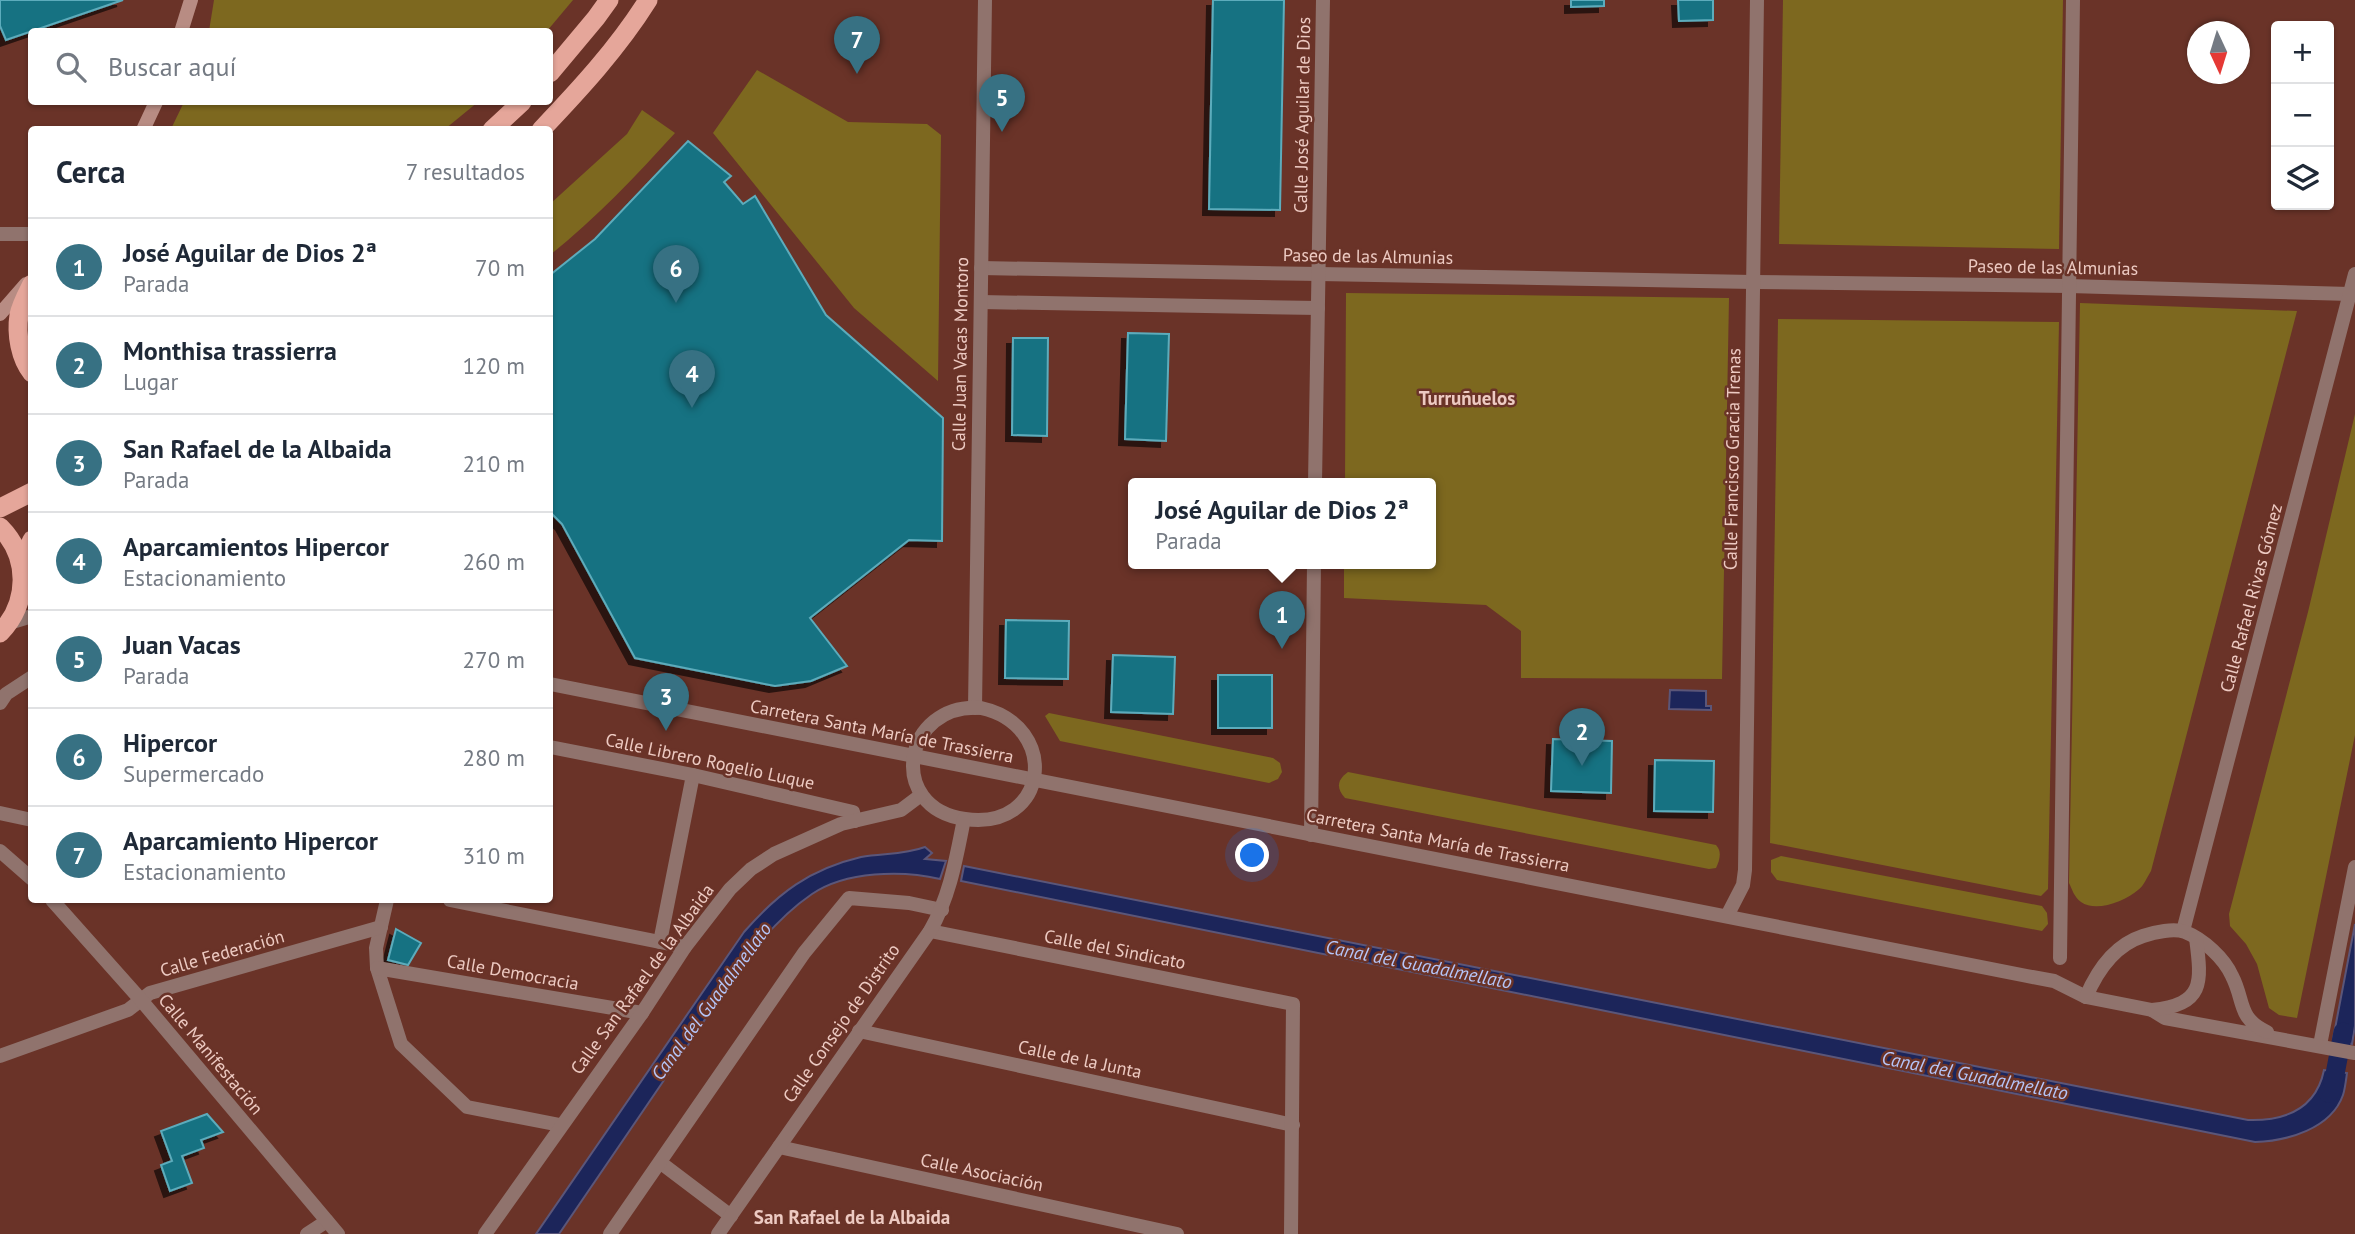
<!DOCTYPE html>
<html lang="es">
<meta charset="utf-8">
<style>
body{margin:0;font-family:"PT Sans",sans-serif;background:#f2f2f3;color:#1f2937}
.controls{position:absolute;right:21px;top:21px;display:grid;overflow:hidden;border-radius:7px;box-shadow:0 2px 5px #0004}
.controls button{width:63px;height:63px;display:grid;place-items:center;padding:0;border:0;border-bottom:2px solid #e0e1e3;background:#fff;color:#1f2937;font:35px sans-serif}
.compass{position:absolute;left:2187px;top:21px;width:63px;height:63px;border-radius:50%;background:#fff;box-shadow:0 2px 5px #0004;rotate:176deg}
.you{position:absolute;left:1253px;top:856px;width:24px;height:24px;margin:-18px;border:5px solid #fff;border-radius:50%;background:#1a73e8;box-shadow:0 0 0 10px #1a73e833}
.badge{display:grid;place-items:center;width:46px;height:46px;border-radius:50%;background:#377183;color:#fff;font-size:23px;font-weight:700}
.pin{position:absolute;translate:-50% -58px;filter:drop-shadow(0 2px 4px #0008)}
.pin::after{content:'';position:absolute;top:37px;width:24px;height:21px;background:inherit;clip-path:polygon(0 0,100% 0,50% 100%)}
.popup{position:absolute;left:1128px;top:478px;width:308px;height:91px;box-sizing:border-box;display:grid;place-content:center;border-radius:7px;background:#fff;filter:drop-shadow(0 2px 5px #0005);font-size:23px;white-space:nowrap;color:#747a83}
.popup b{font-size:26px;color:#1f2937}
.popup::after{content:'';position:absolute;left:50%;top:100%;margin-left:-14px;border:14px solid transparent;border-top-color:#fff}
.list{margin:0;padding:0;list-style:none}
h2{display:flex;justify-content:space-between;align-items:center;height:91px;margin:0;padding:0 28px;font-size:30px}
h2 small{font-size:23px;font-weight:400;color:#747a83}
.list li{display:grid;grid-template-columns:46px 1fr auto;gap:21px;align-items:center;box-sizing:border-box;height:98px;padding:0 28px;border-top:2px solid #e0e1e3}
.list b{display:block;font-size:26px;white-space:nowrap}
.list p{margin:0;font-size:23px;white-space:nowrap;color:#747a83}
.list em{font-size:23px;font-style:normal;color:#747a83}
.icon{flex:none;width:38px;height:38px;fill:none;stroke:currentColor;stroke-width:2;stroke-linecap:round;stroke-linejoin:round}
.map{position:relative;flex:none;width:2355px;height:1234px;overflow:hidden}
.search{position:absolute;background:#fff;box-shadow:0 2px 5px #0004;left:28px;top:28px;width:525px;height:77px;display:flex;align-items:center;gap:18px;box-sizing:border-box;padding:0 24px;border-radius:7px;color:#747a83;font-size:26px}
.panel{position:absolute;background:#fff;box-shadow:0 2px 5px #0004;left:28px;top:126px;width:525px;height:777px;border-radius:7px}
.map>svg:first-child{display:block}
</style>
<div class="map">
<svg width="2355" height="1234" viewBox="0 0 2355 1234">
<defs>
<filter id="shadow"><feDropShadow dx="-6" dy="6" stdDeviation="0" flood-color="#0009"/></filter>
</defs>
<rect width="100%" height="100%" fill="#6a3328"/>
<g fill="#7d681f">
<polygon points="214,0 573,0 547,31 209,31"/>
<polygon points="1783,0 2063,0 2059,249 1779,244"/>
<polygon points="757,70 848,122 927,124 941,135 938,381 854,308 713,133"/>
<polygon points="184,102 478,102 445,129 171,129"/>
<path d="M642,110L675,133C635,177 596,218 550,255V204L627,134Z"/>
<polygon points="1346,293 1729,298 1722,679 1521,678 1521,631 1486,605 1344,598 1344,563 1431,563 1431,483 1345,483"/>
<path d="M2080,303L2297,311L2151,871C2147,877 2144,886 2138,890C2125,901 2096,913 2081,902C2074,897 2072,889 2069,883Z"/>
<polygon points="1778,319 2059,322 2048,889 2041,896 1770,843"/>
<polygon points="2355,414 2355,735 2297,1018 2279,1015 2269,1008 2257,964 2246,944 2230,926 2229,914 2308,612"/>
<polygon points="1049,713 1273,758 1280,763 1282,772 1278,779 1269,783 1060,741 1045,716"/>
<path d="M1348,772L1716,845C1722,851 1720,860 1716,868L1709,869L1345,798C1336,788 1337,780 1348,772Z"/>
<polygon points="1781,856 2042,906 2047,913 2048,924 2042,931 1777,880 1771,872 1771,860"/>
</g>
<g fill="#1c255a" stroke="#5b5679" stroke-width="2">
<polygon points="1670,690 1706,691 1706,706 1711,706 1711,710 1669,709"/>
<path d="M925,847L932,853L925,859L946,861L940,879C902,870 846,871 812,894C758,931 724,992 688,1045C645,1108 602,1171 559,1234H536L744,932C778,893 810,869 861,857C883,853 904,855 925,847Z"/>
<path d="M964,866L2248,1120C2286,1121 2316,1109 2324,1070L2347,1073C2346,1080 2345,1089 2343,1095C2331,1129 2287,1141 2255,1142L961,881Z"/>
<polygon points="2355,924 2355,1026 2352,1044 2333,1039"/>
</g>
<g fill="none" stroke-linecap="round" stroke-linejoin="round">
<polyline stroke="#1c255a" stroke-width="19" points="2328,1093 2332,1090 2343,1032"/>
</g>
<g fill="#197282" stroke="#5cacbc" stroke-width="2" filter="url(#shadow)">
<polygon points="0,0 123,0 6,40 0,26"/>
<polygon points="1213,0 1284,0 1280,210 1209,209"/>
<polygon points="1571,0 1604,0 1604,6 1571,7"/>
<polygon points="1678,0 1713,0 1713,20 1679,21"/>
<polygon points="688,141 731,176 724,182 743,204 755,196 826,315 943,418 942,541 909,540 810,618 847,666 811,681 775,686 635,658 562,524 550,512 550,275 595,239"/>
<polygon points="1128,333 1169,334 1166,441 1125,439"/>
<polygon points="1013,338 1048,338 1047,436 1012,435"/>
<polygon points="1006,620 1069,621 1068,679 1005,678"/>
<polygon points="1113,655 1175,657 1173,714 1111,712"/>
<rect x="1218" y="675" width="54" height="53"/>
<polygon points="1553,739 1612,741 1611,793 1551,791"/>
<polygon points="1655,760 1714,761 1713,812 1654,811"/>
<polygon points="396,929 421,943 408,965 388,960"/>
<polygon points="207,1114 223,1132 201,1140 204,1148 182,1156 192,1183 170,1191 161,1165 172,1161 161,1131"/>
</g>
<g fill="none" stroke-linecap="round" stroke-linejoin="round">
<g stroke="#90736d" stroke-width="14">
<polyline points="981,268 1319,274"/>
<polyline points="1755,282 2069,286 2350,294"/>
<polyline points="981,302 1318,308"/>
<polyline points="660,942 693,775"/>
<polyline points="2060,958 2073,0"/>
<polyline points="661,1163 731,1216"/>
<polyline points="610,1234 804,953 849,898 909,903 942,910"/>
</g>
<g stroke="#90736d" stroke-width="14">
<polyline points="0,234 32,234"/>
<polyline points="1319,274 1753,282"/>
<polyline points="1315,483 1323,0"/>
<polyline points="0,703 6,694 32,677"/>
<polyline points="550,747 693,775 853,812 855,821"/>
<polyline points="0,813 32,820"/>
<polyline points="1311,835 1314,563"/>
<polyline points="387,900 376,948 377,968 401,1044 467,1107 560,1125"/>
<polyline points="450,900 685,947"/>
<polyline points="1727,916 1743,885 1745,870 1757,0"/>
<polyline points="377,968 642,1013"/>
<polyline points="859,1031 1293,1125"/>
<polyline points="2320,1045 2355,867"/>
<polyline points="0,1056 128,1010 150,993 381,927"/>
<polyline points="779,1147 1177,1234"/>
<polyline points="307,1234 327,1221"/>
</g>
<g stroke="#90736d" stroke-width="14">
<polyline points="9,623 32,616"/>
<polyline points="550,684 2027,976 2054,981 2086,997 2152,1010 2165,1018 2355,1053"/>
<polyline points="975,708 985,0"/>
<path d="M981,708C1060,725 1050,831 965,819C885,808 903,702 981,708Z"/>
<polyline points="0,851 32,879"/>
<polyline points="52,900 141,1000 338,1234"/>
<polyline points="930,931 1293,1004 1291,1234"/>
<polyline points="2183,931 2355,274"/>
<path d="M2086,997C2097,971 2115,945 2143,936C2155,932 2174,928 2185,932C2203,939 2224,958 2232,976C2245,1001 2237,1018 2267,1032"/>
<path d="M2152,1010C2204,1004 2202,984 2196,938"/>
<polyline points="485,1234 642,1013 685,947 730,889 751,869 774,854 841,824 901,810 921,795"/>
<path d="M718,1234L930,931C950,896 956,859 964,819"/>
</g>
<g stroke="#b88c83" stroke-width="14">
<polyline points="181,32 191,0"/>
<polyline points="143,130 156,102"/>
<polyline points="0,314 26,284"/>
</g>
<g stroke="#e5a69a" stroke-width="19">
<polyline points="550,73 596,18 609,0"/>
<polyline points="492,130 522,102"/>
<path d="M541,130C579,90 618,48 648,0"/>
<path d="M32,284C27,294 21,305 19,315C16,334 20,358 32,373"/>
<polyline points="0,508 32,492"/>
<path d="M0,527C30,557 29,603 0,633"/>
<polyline points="21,563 32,540"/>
</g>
</g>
<g text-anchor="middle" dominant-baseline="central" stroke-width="5" stroke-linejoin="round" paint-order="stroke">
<g font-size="18" fill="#edcac2" stroke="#6a3328">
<text transform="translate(1302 115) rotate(-89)">Calle José Aguilar de Dios</text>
<text transform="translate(1368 256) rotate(1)">Paseo de las Almunias</text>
<text transform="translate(2053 267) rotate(1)">Paseo de las Almunias</text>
<text transform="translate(960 354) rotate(-89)">Calle Juan Vacas Montoro</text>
<text transform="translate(1732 459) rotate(-89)">Calle Francisco Gracia Trenas</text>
<text transform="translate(2251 598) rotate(-75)">Calle Rafael Rivas Gómez</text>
<text transform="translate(882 731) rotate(11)">Carretera Santa María de Trassierra</text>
<text transform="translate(710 761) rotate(12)">Calle Librero Rogelio Luque</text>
<text transform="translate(1438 840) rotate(11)">Carretera Santa María de Trassierra</text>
<text transform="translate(1115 949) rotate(11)">Calle del Sindicato</text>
<text transform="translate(222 953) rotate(-16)">Calle Federación</text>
<text transform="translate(513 972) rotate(10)">Calle Democracia</text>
<text transform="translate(642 979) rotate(-54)">Calle San Rafael de la Albaida</text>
<text transform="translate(841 1023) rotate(-55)">Calle Consejo de Distrito</text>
<text transform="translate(211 1054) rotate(50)">Calle Manifestación</text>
<text transform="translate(1080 1059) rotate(12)">Calle de la Junta</text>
<text transform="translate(982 1172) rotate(12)">Calle Asociación</text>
</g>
<g font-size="19" font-weight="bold" fill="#edcac2" stroke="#6a3328">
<text x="1467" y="398">Turruñuelos</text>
<text x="852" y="1217">San Rafael de la Albaida</text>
</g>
<g font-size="19" font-style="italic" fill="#b5c5f8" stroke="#6a3328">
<text transform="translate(1419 964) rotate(11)">Canal del Guadalmellato</text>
<text transform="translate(711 1001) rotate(-54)">Canal del Guadalmellato</text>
<text transform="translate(1975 1075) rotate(11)">Canal del Guadalmellato</text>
</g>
</g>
</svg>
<div class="controls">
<button>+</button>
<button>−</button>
<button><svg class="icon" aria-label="layers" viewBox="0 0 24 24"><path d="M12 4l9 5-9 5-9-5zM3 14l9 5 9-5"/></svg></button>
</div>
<svg class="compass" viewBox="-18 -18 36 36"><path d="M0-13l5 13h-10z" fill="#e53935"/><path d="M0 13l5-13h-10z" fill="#747a83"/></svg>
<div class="you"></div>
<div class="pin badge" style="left:1282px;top:649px">1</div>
<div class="popup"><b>José Aguilar de Dios 2ª</b>Parada</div>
<div class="pin badge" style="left:1582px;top:766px">2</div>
<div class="pin badge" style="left:666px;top:731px">3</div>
<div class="pin badge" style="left:692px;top:408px">4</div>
<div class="pin badge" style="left:1002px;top:132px">5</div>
<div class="pin badge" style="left:676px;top:303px">6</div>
<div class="pin badge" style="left:857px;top:74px">7</div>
<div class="search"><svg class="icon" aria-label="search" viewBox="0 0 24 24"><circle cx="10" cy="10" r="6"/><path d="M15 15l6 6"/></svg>Buscar aquí</div>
<section class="panel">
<h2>Cerca<small>7 resultados</small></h2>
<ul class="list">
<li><span class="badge">1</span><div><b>José Aguilar de Dios 2ª</b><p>Parada</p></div><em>70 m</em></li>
<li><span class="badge">2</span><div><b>Monthisa trassierra</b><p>Lugar</p></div><em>120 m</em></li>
<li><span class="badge">3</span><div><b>San Rafael de la Albaida</b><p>Parada</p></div><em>210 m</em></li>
<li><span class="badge">4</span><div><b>Aparcamientos Hipercor</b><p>Estacionamiento</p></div><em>260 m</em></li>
<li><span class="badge">5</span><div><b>Juan Vacas</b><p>Parada</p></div><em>270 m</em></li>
<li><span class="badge">6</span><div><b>Hipercor</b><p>Supermercado</p></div><em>280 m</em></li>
<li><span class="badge">7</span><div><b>Aparcamiento Hipercor</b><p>Estacionamiento</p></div><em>310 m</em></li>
</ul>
</section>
</div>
